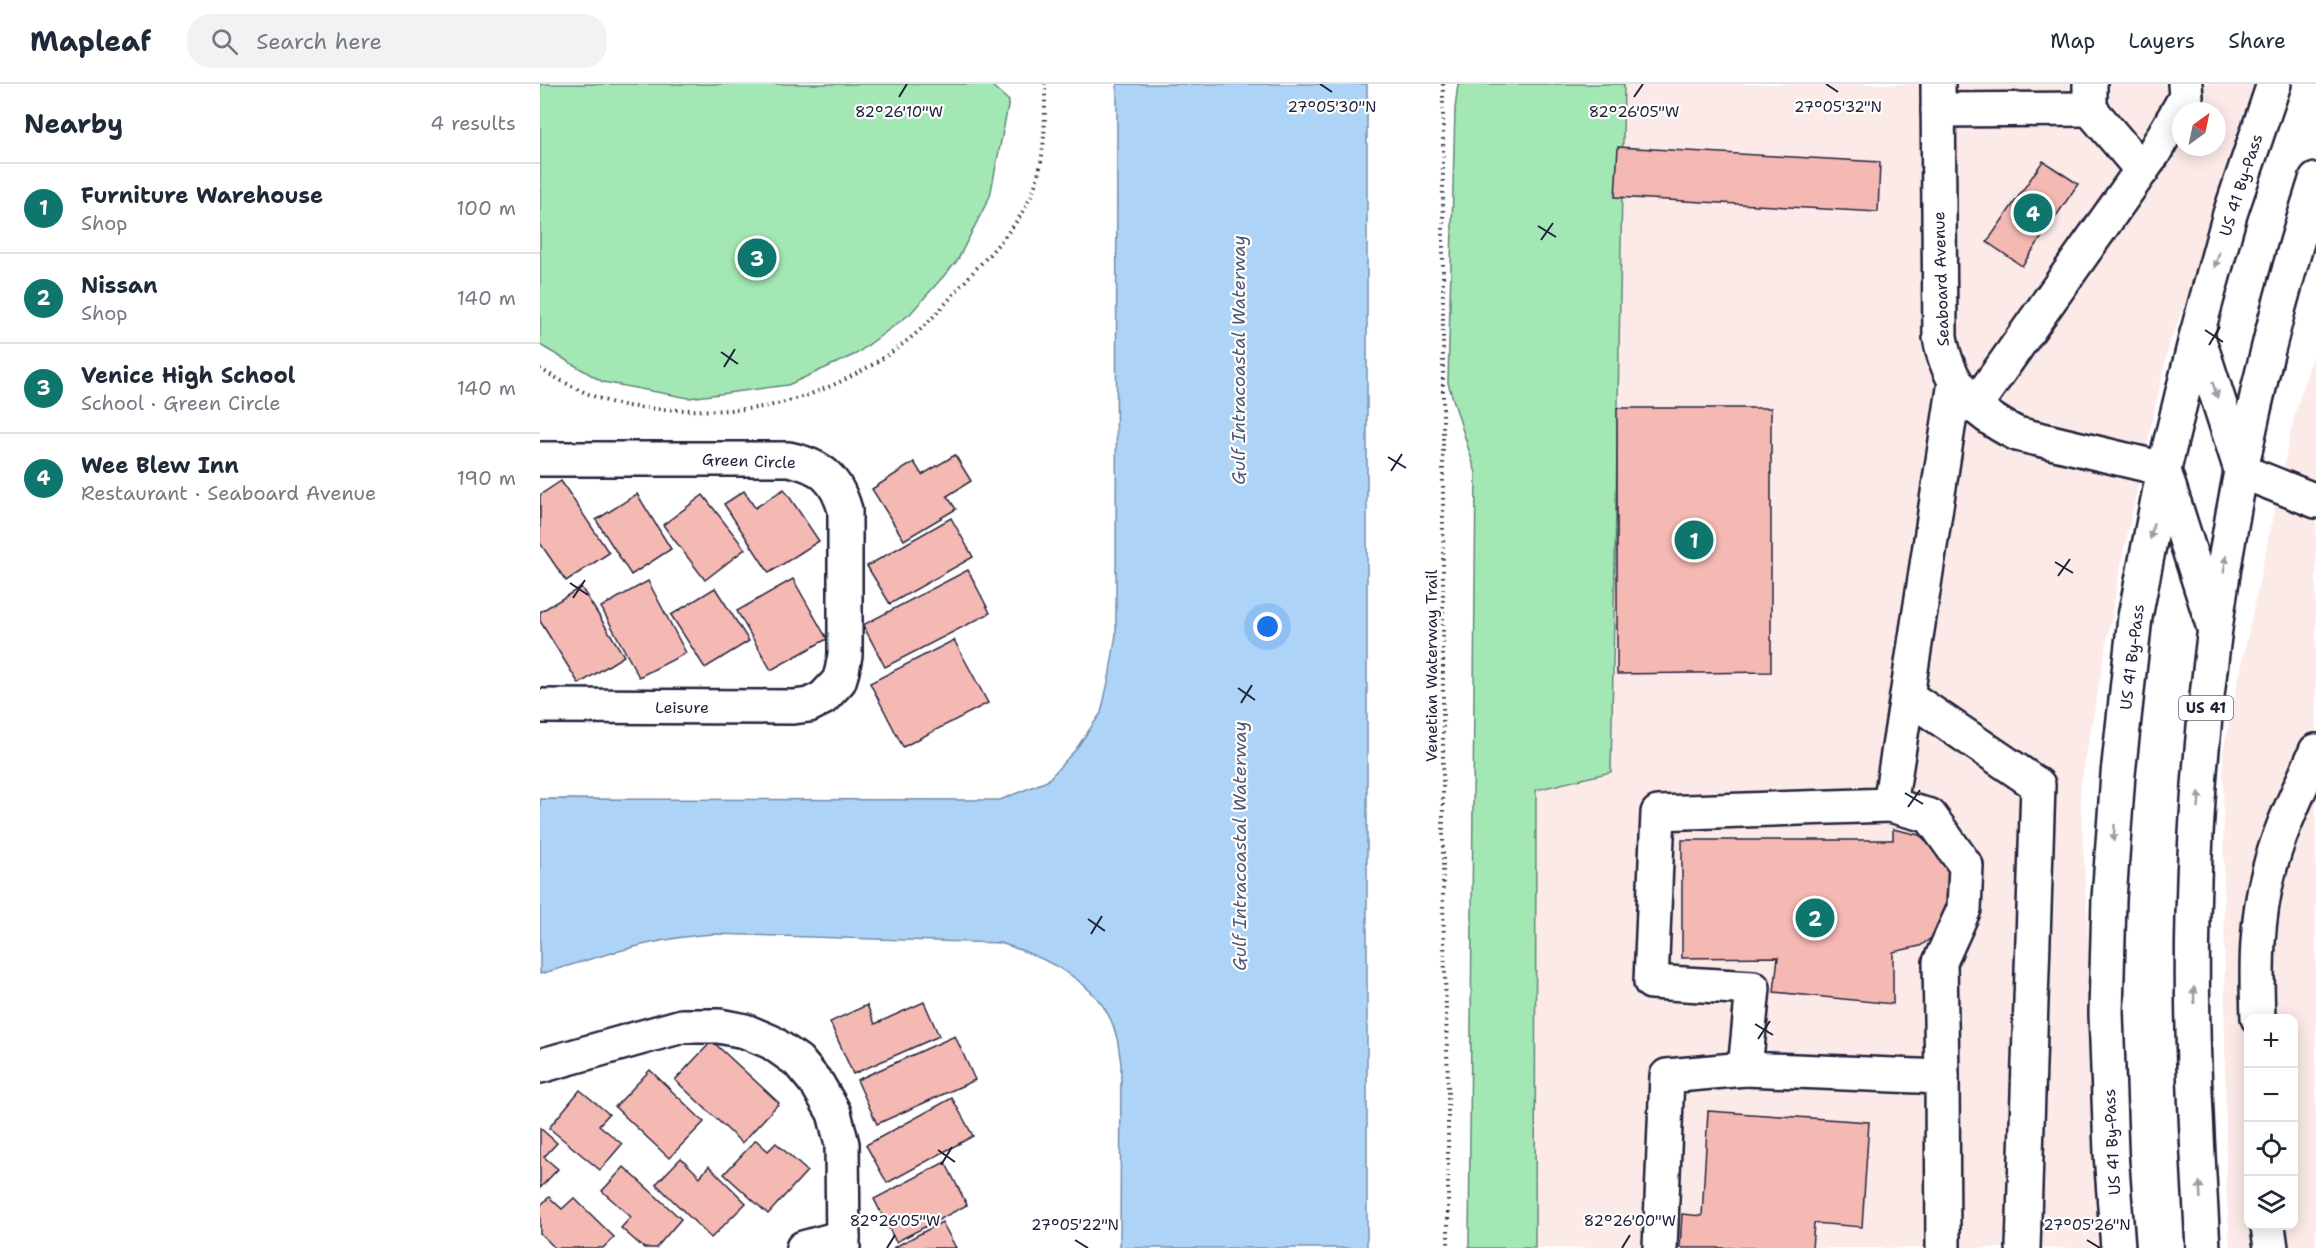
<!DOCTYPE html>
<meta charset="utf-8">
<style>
body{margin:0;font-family:"Shantell Sans",sans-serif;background:#f2f2f3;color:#1f2937}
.controls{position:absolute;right:18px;bottom:18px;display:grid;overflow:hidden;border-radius:12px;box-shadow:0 3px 15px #0003}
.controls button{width:54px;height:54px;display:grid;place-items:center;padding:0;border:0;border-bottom:2px solid #e0e1e3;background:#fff;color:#1f2937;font:30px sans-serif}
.compass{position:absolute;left:1632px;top:18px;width:54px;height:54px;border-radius:50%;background:#fff;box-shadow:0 3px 15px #0003;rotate:33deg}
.you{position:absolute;left:728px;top:543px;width:21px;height:21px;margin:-15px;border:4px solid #fff;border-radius:50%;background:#1a73e8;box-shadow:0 0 0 9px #1a73e833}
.badge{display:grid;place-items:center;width:39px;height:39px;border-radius:50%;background:#0f766e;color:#fff;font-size:20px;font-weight:700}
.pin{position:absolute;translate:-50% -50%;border:3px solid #fff;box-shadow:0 2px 6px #0006}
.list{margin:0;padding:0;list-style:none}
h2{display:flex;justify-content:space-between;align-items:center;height:78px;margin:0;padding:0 24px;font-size:26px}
h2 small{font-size:20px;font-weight:400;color:#747a83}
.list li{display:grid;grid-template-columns:39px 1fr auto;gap:18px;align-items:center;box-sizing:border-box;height:90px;padding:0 24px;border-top:2px solid #e0e1e3}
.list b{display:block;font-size:22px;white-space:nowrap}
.list p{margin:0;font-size:20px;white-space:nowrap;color:#747a83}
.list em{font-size:20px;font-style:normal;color:#747a83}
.icon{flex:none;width:33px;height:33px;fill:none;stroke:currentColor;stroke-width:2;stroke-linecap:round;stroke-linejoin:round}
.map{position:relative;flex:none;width:1776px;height:1164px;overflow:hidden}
header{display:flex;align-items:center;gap:36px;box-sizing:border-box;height:84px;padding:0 30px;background:#fff;border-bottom:2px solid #e0e1e3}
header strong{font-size:28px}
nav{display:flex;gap:33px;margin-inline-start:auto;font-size:21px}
.search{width:420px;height:54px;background:#f2f2f3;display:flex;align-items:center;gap:15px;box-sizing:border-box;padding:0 21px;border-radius:24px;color:#747a83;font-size:22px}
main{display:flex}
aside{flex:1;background:#fff}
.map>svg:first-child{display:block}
</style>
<header>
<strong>Mapleaf</strong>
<div class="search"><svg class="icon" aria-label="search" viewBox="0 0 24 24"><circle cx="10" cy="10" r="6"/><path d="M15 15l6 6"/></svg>Search here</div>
<nav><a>Map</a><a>Layers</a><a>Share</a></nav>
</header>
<main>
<aside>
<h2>Nearby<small>4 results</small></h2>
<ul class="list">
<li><span class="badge">1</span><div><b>Furniture Warehouse</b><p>Shop</p></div><em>100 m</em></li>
<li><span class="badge">2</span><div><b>Nissan</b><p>Shop</p></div><em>140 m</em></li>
<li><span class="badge">3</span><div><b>Venice High School</b><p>School · Green Circle</p></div><em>140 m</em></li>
<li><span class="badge">4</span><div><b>Wee Blew Inn</b><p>Restaurant · Seaboard Avenue</p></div><em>190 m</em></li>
</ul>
</aside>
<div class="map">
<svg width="1776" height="1164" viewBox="0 0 1776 1164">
<rect width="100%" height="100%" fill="#fff"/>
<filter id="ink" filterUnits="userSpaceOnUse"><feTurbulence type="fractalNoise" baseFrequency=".0167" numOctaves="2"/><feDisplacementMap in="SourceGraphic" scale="12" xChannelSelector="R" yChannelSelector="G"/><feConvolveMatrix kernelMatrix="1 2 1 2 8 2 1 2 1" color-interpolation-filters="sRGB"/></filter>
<g filter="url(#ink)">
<g fill="#fceae8" fill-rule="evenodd">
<path d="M1084,0H1717L1654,196L1629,261L1584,465L1540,705L1551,904L1550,948L1559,1164H995L996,705L1071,687ZM1641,27H1677V63H1641Z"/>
<path d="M1776,261V1164H1690L1686,1100L1683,668L1755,329ZM1708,934H1754V1142H1708Z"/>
</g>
<g fill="#a3e8b4" stroke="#628578" stroke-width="1.5">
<polygon points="0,0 450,0 469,17 450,112 417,177 370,230 316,270 248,301 149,314 63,298 0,261"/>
<polygon points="918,0 1084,0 1071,688 996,706 995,1164 929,1164 936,389 908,299 915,25"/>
</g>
<path fill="#add4f7" stroke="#758dac" stroke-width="1.5" d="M577,0H827V1164H580L581,979C579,969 579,960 576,951C564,900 506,873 460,859L174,850C114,853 57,874 0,890V715L460,716L507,697L536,665L561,629L569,594L576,550Z"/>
<g fill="#f5b9b4" stroke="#22223b" stroke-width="1.5">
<polygon points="1078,63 1340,78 1338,128 1075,113"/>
<polygon points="1503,77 1538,100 1482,182 1447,158"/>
<polygon points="1077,324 1231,324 1231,588 1077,590"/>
<polygon points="415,371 431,397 407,412 416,425 364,456 332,405 374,378 382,391"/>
<polygon points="21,397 69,469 26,497 0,459 0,411"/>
<polygon points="244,405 279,457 229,489 184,420 204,407 215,424"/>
<polygon points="97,410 131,465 91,491 56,436"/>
<polygon points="163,411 205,465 165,496 123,441"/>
<polygon points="411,434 433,473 350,520 327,482"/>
<polygon points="428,486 450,529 345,583 323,541"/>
<polygon points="253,495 287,555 231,586 197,527"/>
<polygon points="108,497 146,569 99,593 61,523"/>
<polygon points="41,503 84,572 39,600 0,537 0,528"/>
<polygon points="175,504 209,557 165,584 131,531"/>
<polygon points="414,556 448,619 363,663 330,599"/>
<polygon points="1353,745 1379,751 1401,768 1415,792 1415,822 1401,847 1380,862 1353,868 1353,920 1234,908 1238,873 1142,874 1142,756 1353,756"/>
<polygon points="384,918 399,952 313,990 290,938 327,921 335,940"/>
<polygon points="415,952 435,996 337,1040 317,996"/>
<polygon points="172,957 239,1019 202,1059 135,996"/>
<polygon points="110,986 164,1038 129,1074 75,1023"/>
<polygon points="40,1006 69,1030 59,1041 82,1060 60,1086 9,1044"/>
<polygon points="412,1014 433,1052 347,1099 326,1061"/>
<polygon points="1168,1027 1329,1038 1322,1143 1274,1139 1272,1164 1140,1164 1142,1130 1162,1132"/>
<polygon points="0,1044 17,1059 4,1073 18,1085 0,1104"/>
<polygon points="216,1056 228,1067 236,1059 267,1087 228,1130 184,1090"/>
<polygon points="141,1074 160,1093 169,1082 206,1119 171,1154 116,1100"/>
<polygon points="405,1078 427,1121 356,1158 334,1115"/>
<polygon points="84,1083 141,1135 116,1164 104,1164 81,1144 91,1133 62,1107"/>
<polygon points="9,1113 22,1125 34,1114 74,1153 63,1164 15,1164 0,1149 0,1122"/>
<polygon points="402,1138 416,1164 353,1164"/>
</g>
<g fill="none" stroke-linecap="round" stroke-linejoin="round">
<g stroke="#22223b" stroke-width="38">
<g id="minor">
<path d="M1398,0L1400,253C1408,301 1434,329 1477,350L1624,385"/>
<polyline points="1550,0 1550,25 1602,86"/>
<polyline points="1398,26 1550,25"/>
<polyline points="1415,298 1367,612 1498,701 1483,1164"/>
<polyline points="1434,323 1613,70 1646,13 1645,0"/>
<path d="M0,375H249C281,382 296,394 305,426V571L302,587L299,597L283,614L269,621L253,623L0,622"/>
<polyline points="1701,387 1776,417"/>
<polyline points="1367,612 1350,721 1118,729 1111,898 1213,904 1205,985 1402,993 1403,1164"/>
<polyline points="1350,721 1390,732 1426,782 1424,825 1400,878 1402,993"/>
<path d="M1718,934C1716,884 1716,836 1729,787C1739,746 1760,706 1776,667"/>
<polyline points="0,982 142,942 179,942 205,947 231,958 258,977 278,1001 294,1029 302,1060 303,1164"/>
<polyline points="1728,1142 1731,1164"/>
<polyline points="263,1164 303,1153"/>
<polyline points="1120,1164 1127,992 1205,985"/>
</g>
</g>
<g stroke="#22223b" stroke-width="38">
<g id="major">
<polyline points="1657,250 1701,386"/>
<polyline points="1625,390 1673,541"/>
<polyline points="1578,1164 1571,1069 1566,929 1569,815 1578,690 1595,533 1624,385 1657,250 1690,130 1734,0"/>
<path d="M1663,1164C1657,1054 1650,943 1653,833C1658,583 1700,334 1776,96"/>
</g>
</g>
<g stroke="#22223b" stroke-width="4" stroke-dasharray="1.5 4.5" stroke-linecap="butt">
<polyline points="903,0 903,819 908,1001 908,1164"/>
<path d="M0,285C22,297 46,311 70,318C94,325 121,325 146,326C176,327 208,327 237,320C288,308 342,280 381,245C398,229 412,212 427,195C448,171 479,141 491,112C506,78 505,37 505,0"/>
</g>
<use href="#minor" stroke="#fff" stroke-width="33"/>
<use href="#major" stroke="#fff" stroke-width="33"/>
</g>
<defs><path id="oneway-solid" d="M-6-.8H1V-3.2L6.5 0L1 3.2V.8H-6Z" transform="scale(1.5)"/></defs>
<g fill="#9c9ca7">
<use href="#oneway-solid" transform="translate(1677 176) rotate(106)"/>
<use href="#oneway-solid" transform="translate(1675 306) rotate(72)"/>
<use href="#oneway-solid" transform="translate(1612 447) rotate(101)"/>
<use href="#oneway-solid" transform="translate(1685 480) rotate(-81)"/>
<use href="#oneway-solid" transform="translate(1659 716) rotate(-87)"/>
<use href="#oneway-solid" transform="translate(1574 749) rotate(94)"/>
<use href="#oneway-solid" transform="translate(1654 911) rotate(-91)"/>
<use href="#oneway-solid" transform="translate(1660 1106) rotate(-93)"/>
</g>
</g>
<path fill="none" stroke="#22223b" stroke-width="2" d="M780,0L792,8M1286,0L1298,8M359,13L367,0M1094,13L1103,0M998,142L1016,153M1001,156L1013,139M1665,246L1683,258M1669,261L1680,243M181,268L198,280M184,283L195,265M848,373L866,384M851,387L862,370M1515,478L1533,489M1518,492L1530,475M30,499L48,511M33,514L45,496M698,604L715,616M701,619L712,601M1365,709L1383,720M1368,723L1380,706M548,835L565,847M551,850L562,832M1215,940L1233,951M1218,955L1230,937M398,1066L415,1078M401,1081L412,1063M535,1156L548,1164M1547,1156L1560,1164M347,1164L355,1151M1082,1164L1090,1151"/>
<g text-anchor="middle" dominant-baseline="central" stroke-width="4.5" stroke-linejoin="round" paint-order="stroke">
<rect fill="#fff" stroke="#646476" stroke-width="1.5" x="1639" y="612" width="54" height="24" rx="4.5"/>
<g font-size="15" font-weight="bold" fill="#22223b">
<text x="1666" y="624">US 41</text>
</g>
<g font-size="16" fill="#22223b" stroke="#fff">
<text transform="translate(1701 101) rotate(-72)">US 41 By-Pass</text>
<text transform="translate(1401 195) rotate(-92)">Seaboard Avenue</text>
<text transform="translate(209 377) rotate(2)">Green Circle</text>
<text transform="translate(1592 573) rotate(-83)">US 41 By-Pass</text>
<text transform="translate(891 582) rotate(-90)">Venetian Waterway Trail</text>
<text x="142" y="623">Leisure</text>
<text transform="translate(1572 1058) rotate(-93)">US 41 By-Pass</text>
</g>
<g font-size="18" font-style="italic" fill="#4c5773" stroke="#fff">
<text transform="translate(699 276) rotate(-90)">Gulf Intracoastal Waterway</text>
<text transform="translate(700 762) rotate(-90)">Gulf Intracoastal Waterway</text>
</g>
</g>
<g font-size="15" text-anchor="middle" fill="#22223b" stroke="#fff" stroke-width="4.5" stroke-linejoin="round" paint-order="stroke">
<text x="792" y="28">27°05'30"N</text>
<text x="1298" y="28">27°05'32"N</text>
<text x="359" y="33">82°26'10"W</text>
<text x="1094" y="33">82°26'05"W</text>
<text x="355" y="1142">82°26'05"W</text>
<text x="1090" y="1142">82°26'00"W</text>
<text x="535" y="1146">27°05'22"N</text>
<text x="1547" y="1146">27°05'26"N</text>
</g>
</svg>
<div class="controls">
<button>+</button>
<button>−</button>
<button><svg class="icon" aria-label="locate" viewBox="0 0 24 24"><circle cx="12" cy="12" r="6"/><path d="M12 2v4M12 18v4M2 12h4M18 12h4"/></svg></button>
<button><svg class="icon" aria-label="layers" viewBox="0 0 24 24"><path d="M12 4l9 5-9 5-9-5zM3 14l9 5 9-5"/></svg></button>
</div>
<svg class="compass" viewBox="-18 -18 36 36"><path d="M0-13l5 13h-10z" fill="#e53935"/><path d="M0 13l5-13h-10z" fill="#747a83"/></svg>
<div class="you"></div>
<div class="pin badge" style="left:1154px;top:456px">1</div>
<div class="pin badge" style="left:1275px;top:834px">2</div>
<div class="pin badge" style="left:217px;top:174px">3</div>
<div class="pin badge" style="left:1493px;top:129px">4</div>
</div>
</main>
